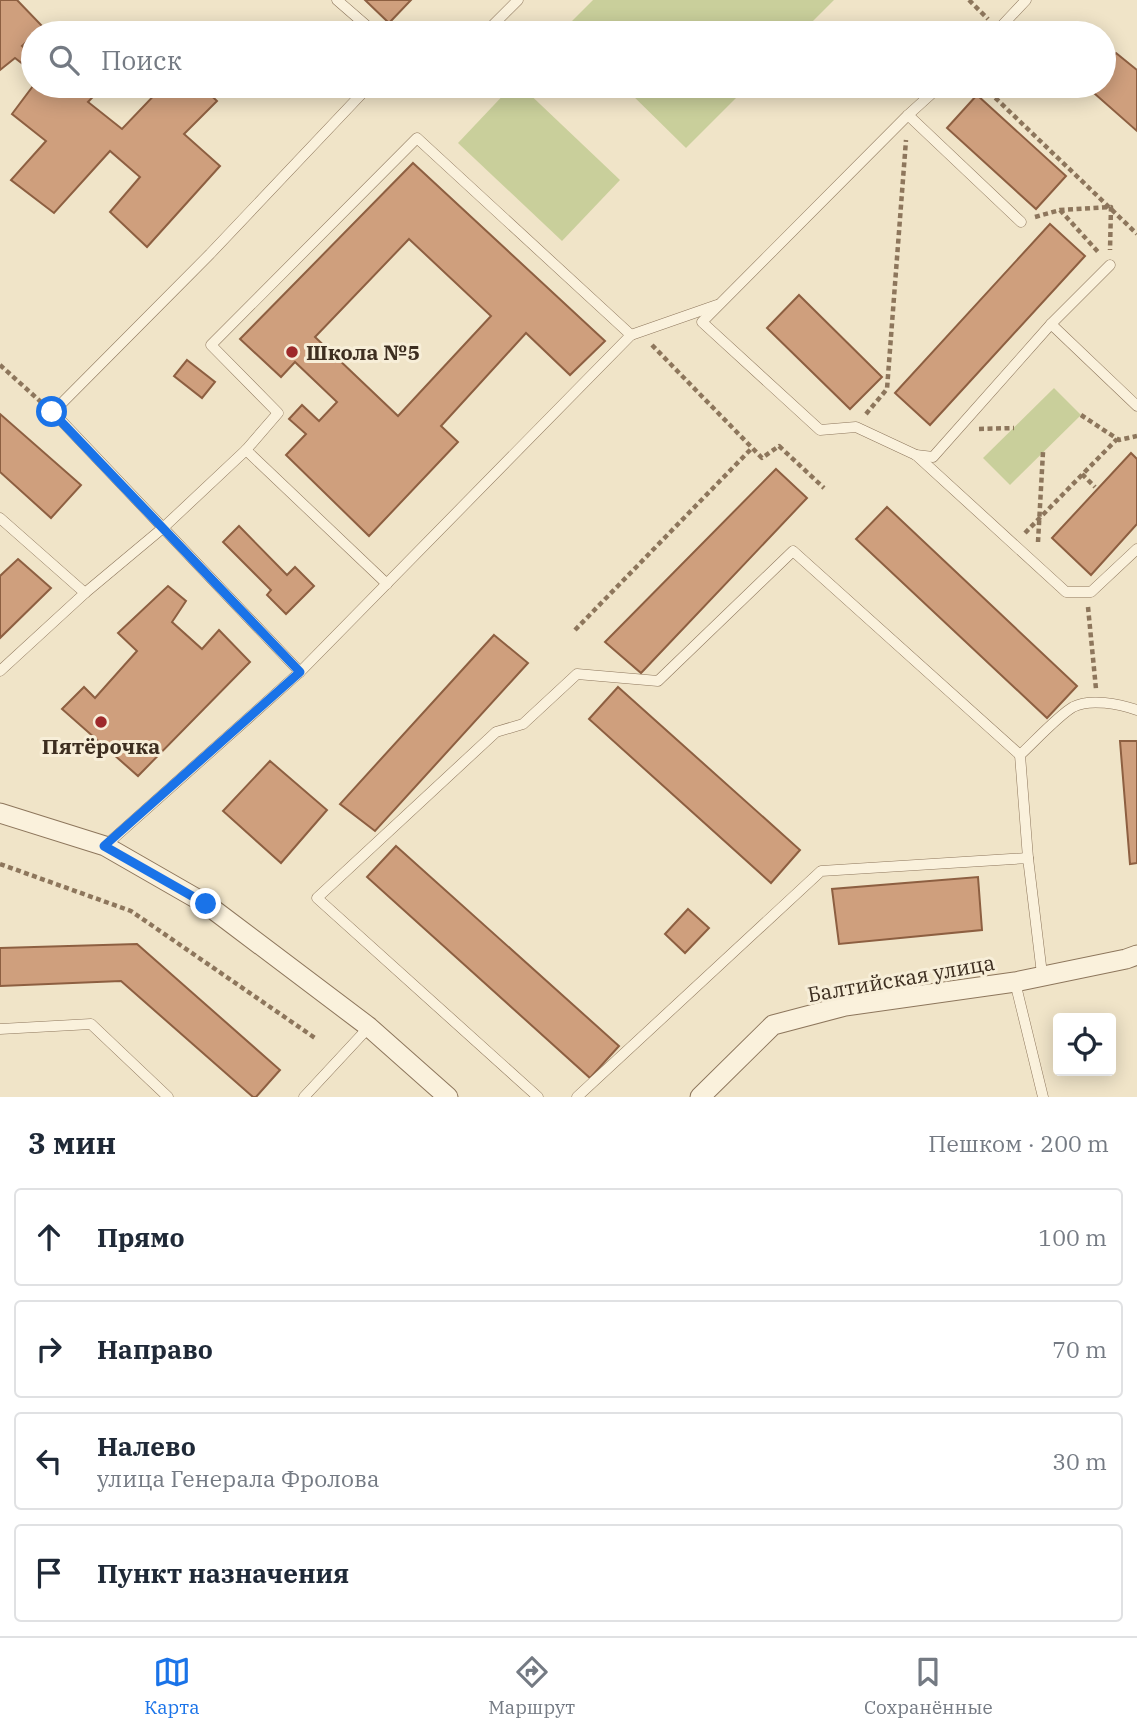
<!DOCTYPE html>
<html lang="ru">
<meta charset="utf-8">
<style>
body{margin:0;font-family:"IBM Plex Serif",serif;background:#f2f2f3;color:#1f2937}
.controls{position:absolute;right:21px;bottom:21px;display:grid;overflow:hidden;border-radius:7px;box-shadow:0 4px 18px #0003}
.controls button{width:63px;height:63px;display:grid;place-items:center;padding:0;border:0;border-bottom:2px solid #e0e1e3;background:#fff;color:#1f2937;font:35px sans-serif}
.stop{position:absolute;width:21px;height:21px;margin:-16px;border:5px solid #1a73e8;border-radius:50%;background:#fff}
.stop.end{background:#1a73e8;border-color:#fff;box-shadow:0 2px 7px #0008}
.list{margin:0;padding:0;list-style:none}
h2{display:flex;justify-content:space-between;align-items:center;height:91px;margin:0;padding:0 28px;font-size:30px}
h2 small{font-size:23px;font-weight:400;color:#747a83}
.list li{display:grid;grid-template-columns:46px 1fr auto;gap:21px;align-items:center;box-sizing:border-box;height:98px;margin:0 14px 14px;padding:0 14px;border:2px solid #e0e1e3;border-radius:7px}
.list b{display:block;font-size:26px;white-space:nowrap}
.list p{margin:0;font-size:23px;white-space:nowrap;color:#747a83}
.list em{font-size:23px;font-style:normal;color:#747a83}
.icon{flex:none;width:38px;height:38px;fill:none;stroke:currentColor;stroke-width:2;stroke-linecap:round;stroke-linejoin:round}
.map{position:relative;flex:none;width:1137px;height:1097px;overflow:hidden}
.search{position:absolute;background:#fff;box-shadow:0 4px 18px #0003;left:21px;right:21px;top:21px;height:77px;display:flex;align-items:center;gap:18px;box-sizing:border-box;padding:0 24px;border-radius:38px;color:#747a83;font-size:26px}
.sheet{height:539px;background:#fff}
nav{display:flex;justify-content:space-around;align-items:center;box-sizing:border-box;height:98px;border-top:2px solid #e0e1e3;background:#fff;font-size:19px;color:#747a83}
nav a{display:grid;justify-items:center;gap:4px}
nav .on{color:#1a73e8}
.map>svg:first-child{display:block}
</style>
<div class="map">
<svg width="1137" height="1097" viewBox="0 0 1137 1097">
<rect width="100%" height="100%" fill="#f0e4c8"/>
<g fill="#c9cf9b">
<polygon points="593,0 834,0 801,33 570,33 565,28"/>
<polygon points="512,86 521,86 620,180 562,241 458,143"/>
<polygon points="623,86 748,86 686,148"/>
<polygon points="1054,388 1081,415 1010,485 983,458"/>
</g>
<g fill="#cf9f7d" stroke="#8d5f41" stroke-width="2" fill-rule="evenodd">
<polygon points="0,0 17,0 43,27 33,33 33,36 22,46 33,55 33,72 15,58 0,70"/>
<polygon points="365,0 411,0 389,23"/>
<polygon points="1116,53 1137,70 1137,131 1086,86 1104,86 1104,66"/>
<polygon points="33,86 103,86 88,102 122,129 163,86 201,86 217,101 184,134 220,166 147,247 110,212 140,177 110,151 54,213 11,180 46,141 12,114"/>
<polygon points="977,95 1066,176 1036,209 947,128"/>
<path d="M413,163L605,341L570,375L526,333L441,426L458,442L369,536L286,455L306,434L289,419L302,405L319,421L337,402L295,362L281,377L240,339ZM409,239L491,316L398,416L315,337Z"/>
<polygon points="1050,224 1085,256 930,425 895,393"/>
<polygon points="799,295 882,377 850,409 767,328"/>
<polygon points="187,360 215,382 202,398 174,376"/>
<polygon points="0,414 81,485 51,518 0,472"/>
<polygon points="1131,453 1137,459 1137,524 1091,575 1052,538"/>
<polygon points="776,469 807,498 641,673 605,642"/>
<polygon points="887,507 1077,686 1047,718 856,539"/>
<polygon points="239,526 287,575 295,567 314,586 286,614 267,595 271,590 223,542"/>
<polygon points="18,559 51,588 0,638 0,576"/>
<polygon points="168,586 186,601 172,622 202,649 219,630 250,662 138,776 62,709 84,687 95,698 137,651 118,633"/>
<polygon points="494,635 528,663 375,831 340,804"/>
<polygon points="618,687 800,850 771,883 589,719"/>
<polygon points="1120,741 1137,741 1137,863 1130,864"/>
<polygon points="270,761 327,810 281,863 223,811"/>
<polygon points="396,846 619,1046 590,1078 367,877"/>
<polygon points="978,877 982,930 839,944 832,889"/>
<polygon points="688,909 709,928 685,953 665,934"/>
<polygon points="137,944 280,1070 256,1097 253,1097 121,981 0,986 0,948"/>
</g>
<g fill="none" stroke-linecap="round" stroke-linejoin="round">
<g stroke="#8d765c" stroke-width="11">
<g id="service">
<polyline points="337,0 375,33"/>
<polyline points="485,33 518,0"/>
<polyline points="995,33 1026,0"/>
<polyline points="940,86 908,115 702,322 820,430 856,427 916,455 933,457 1051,324 1137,406"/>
<polyline points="908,115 1021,222"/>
<polyline points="1051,324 1110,265"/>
<polyline points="246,450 278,413 211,345 417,138 631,335"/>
<polyline points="916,455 1066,592 1091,592 1137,549"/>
<polyline points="0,518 85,593 0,671"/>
<polyline points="85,593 164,527 246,450 387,584"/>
<polyline points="300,672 53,412 210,254 369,86"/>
<polyline points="105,846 300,672 631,335 717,305"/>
<path d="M1028,858L1020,755C1033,743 1059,715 1073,707C1090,698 1120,704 1137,710"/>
<polyline points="1015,982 1043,1097"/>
<polyline points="0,1029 91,1024 168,1097"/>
<polyline points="304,1097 369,1027"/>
<polyline points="538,1097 317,898 496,732 523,724 577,674 658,681 793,551 1020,755"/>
<polyline points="577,1097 821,871 1028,858 1042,974"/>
</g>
</g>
<g stroke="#8d765c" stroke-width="21">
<g id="minor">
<polyline points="0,813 105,846 206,904 369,1027 448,1097"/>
<polyline points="700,1097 773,1025 845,1006 1015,982 1126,959 1137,955"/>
</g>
</g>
<g stroke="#8d765c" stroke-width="4.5" stroke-dasharray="5 3.5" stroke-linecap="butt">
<polyline points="969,0 988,19"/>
<polyline points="983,86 1137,234"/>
<polyline points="1060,210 1100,254"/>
<polyline points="1035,217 1060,210 1111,207 1110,250"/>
<polyline points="652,345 762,458 779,446 824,488"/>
<polyline points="0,365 41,402"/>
<polyline points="866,414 887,389 906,140"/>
<polyline points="1081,415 1119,440 1137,436"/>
<polyline points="979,429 1014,428"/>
<polyline points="1082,474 1095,487"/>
<polyline points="1025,533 1117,439"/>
<polyline points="1038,542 1043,452"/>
<polyline points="1088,607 1096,689"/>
<polyline points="575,630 752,448"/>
<polyline points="0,864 131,911 315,1038"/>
</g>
<use href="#service" stroke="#faf1dc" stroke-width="10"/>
<use href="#minor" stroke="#faf1dc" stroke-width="19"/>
</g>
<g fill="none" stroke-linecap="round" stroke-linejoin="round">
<polyline stroke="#1a73e8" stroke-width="9" points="52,412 300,672 104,846 206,904"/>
</g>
<g fill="#9e2a2b" stroke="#f7eed8" stroke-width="2.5">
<circle cx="292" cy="352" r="7"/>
<circle cx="101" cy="722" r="7"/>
</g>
<g text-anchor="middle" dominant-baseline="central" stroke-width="6" stroke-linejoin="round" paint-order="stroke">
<g font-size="21" font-weight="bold" fill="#3d2e20" stroke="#f7eed8" text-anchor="start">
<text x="306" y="352">Школа №5</text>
<text x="101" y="746" text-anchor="middle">Пятёрочка</text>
</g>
<g font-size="21" fill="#3d2e20" stroke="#f7eed8">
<text transform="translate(901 978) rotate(-10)">Балтийская улица</text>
</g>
</g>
</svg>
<div class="controls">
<button><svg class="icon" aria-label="locate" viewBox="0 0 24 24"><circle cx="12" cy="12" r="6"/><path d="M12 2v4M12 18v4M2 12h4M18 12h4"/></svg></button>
</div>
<div class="stop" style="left:52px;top:412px"></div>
<div class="stop end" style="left:206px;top:904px"></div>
<div class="search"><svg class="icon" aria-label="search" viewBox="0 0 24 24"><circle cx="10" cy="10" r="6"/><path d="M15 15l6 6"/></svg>Поиск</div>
</div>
<section class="sheet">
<h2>3 мин<small>Пешком · 200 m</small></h2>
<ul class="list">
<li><svg class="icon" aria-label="ahead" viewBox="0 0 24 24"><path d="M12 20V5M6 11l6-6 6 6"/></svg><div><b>Прямо</b></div><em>100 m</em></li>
<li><svg class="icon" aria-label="right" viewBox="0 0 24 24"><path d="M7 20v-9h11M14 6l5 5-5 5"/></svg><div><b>Направо</b></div><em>70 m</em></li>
<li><svg class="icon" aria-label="left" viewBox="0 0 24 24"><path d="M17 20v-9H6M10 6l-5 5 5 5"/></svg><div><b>Налево</b><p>улица Генерала Фролова</p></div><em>30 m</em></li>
<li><svg class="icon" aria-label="arrive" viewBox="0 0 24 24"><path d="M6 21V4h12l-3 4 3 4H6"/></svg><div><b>Пункт назначения</b></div></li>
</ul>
</section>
<nav>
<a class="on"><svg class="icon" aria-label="map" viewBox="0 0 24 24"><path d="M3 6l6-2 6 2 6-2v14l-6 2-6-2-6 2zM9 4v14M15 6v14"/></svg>Карта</a>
<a><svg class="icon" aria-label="directions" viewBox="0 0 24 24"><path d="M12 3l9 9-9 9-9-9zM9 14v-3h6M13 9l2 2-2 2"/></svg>Маршрут</a>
<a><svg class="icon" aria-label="saved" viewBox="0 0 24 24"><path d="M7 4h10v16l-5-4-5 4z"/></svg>Сохранённые</a>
</nav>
